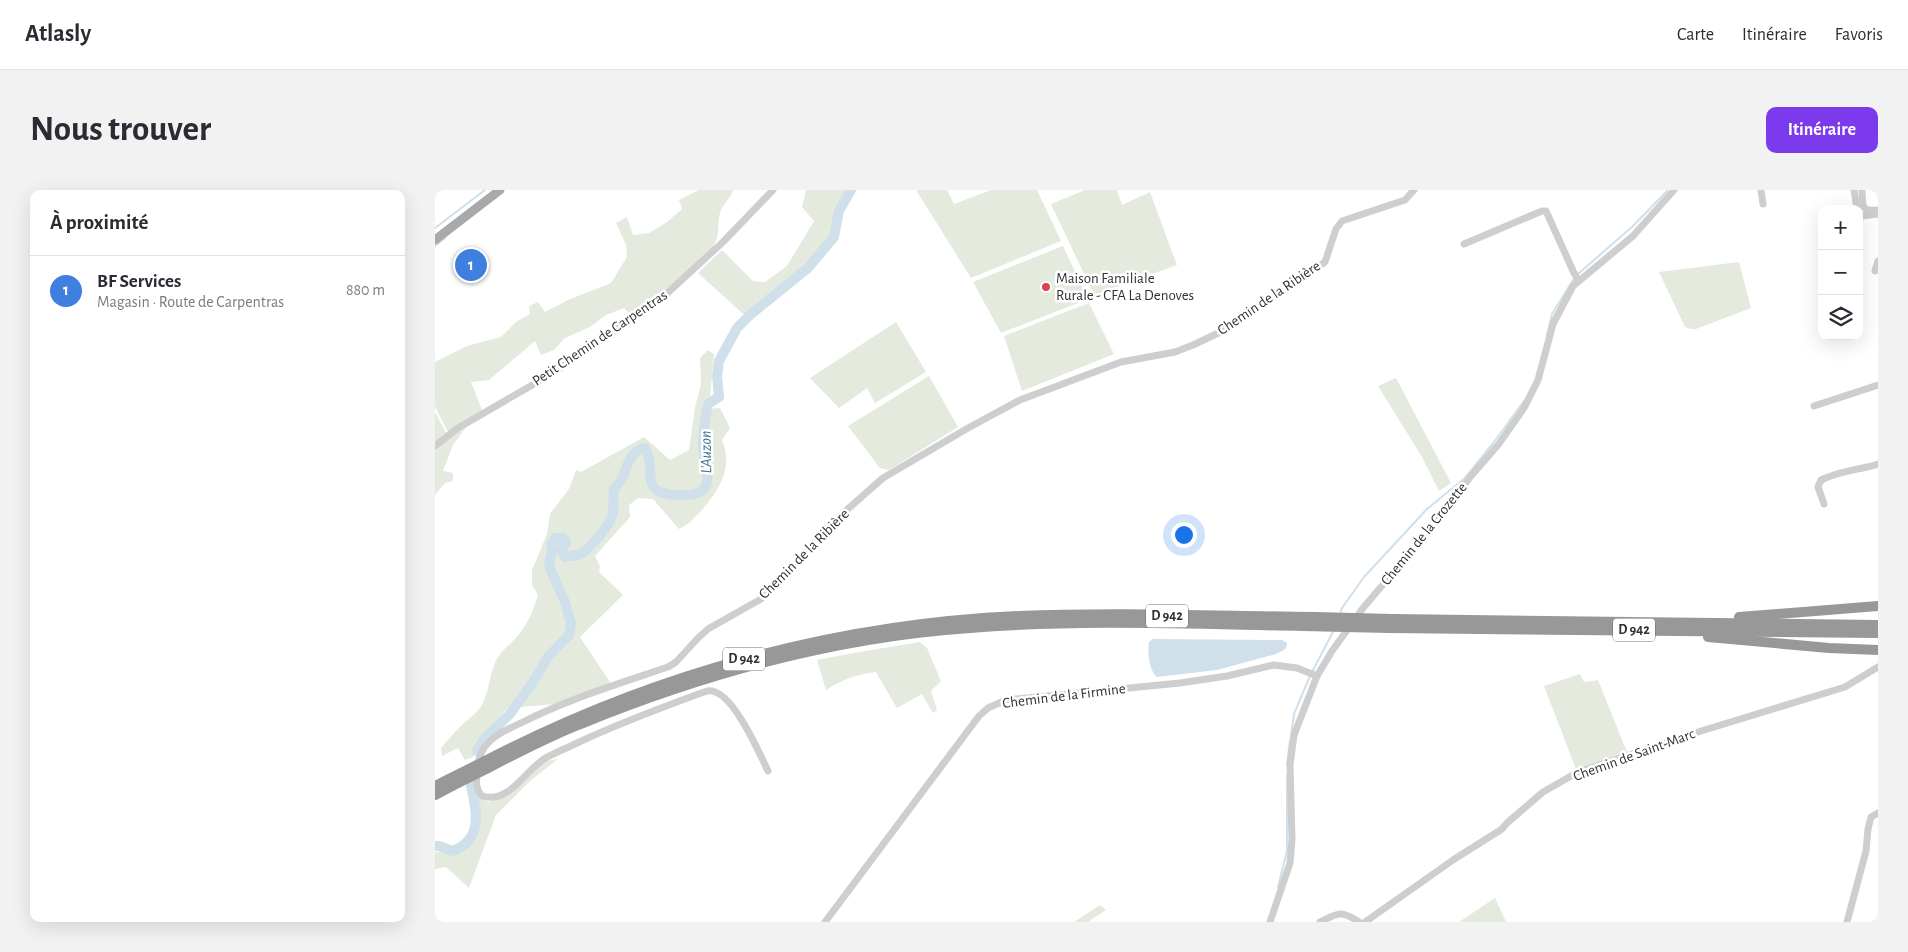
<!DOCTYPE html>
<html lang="fr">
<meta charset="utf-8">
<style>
body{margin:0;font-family:"Alegreya Sans",sans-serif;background:#f2f2f3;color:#2b2b33}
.controls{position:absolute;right:15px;top:15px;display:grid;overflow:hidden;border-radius:10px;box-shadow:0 5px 20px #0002}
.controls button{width:45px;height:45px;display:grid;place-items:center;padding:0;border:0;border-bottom:1px solid #e1e1e2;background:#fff;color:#2b2b33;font:25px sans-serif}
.you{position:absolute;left:748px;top:344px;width:18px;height:18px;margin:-12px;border:4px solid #fff;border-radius:50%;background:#1a73e8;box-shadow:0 0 0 8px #1a73e833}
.badge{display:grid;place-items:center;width:32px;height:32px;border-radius:50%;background:#7c3aed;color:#fff;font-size:16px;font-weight:700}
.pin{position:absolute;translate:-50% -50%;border:2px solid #fff;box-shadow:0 1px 5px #0006}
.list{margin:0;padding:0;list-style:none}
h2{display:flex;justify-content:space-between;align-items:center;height:65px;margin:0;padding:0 20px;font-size:21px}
h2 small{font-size:16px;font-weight:400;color:#7c7c81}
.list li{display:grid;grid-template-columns:32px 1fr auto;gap:15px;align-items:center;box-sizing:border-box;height:70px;padding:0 20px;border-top:1px solid #e1e1e2}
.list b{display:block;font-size:19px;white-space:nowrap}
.list p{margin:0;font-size:16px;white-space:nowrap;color:#7c7c81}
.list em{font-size:16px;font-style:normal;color:#7c7c81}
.icon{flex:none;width:28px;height:28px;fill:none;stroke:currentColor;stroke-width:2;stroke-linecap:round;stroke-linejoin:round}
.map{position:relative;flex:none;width:1443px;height:732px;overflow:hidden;border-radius:10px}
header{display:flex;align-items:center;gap:30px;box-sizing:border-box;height:70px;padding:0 25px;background:#fff;border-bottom:1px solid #e1e1e2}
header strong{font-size:24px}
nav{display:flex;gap:28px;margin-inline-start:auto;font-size:18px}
.intro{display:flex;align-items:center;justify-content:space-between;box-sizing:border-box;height:120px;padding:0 30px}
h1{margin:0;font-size:35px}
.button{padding:12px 22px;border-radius:10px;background:#7c3aed;color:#fff;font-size:18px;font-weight:700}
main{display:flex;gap:30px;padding:0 30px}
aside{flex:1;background:#fff;border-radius:10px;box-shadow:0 5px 20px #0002}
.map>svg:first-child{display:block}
</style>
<header>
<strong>Atlasly</strong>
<nav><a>Carte</a><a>Itinéraire</a><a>Favoris</a></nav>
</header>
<div class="intro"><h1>Nous trouver</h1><a class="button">Itinéraire</a></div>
<main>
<aside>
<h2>À proximité<small></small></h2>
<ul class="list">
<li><span class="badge" style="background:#3f7fe0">1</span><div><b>BF Services</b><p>Magasin · Route de Carpentras</p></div><em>880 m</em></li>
</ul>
</aside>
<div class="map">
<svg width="1443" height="732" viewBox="0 0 1443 732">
<rect width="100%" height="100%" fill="#fff"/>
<g fill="#e4eade">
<path d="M264,0H298C296,9 287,14 285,23C282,33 285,43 280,53C270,75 218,111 197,126L189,118L171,125L155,137L130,148L119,160L106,165L100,151L54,190L36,192L47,220L13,242L0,217V172L32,156L66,147L81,132L95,124L94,116L103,112L110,122L133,110L176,93L192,67L191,55L181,33L192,27L198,45L214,43L232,32L247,19L244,10Z"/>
<polygon points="371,0 413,0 401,20 397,45 371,76 312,126 307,123 263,83 287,60 318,91 330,92 352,76 379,31 367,17"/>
<polygon points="481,0 512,0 519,14 556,0 602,0 626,51 536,88"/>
<polygon points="650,0 682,0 687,15 715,2 742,75 659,105 616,14"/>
<polygon points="628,56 653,109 566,143 538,92"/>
<polygon points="1304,72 1316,118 1261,139 1256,139 1250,137 1224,82"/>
<polygon points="654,113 679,164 587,201 569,146"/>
<polygon points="461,132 491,182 440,213 432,198 404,218 375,188"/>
<path d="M273,160L279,164L274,219L285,218L295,238L287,250C289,255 291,261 291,266C293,287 279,307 265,322C258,329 253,335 244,339L218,309L203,308L194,315L195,327L160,366L165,376L164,382L188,405L145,447L175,492L173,495L121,514L72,518L38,567L30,570L23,558L7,566L6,558C13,550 19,542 27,535C34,528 43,523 48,513C56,496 54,478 66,463C72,456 80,450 85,443C93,433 99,418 103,405L97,395V380L112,344L115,324L134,299L141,280L146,282L209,247L235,270L254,260L260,218L266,194L265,168Z"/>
<polygon points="494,186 523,237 454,280 445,278 413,236"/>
<polygon points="961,188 1016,293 1004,301 987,267 943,196"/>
<polygon points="0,222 11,243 16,246 31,237 18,255 8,281 18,283 18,291 10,293 0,305"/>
<path d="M485,452L492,458L506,491L496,501L502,520L498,523L487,504L462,518L441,482C422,484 407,490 391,500L382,470L424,462Z"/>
<polygon points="1145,484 1149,492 1163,490 1192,562 1141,579 1109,496"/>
<polygon points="123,569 95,591 61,625 34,698 11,677 0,679 0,662 18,663 27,659 41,644 45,633 41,604 53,612 71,606 111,571"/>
<polygon points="1060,708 1071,732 1024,732"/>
<polygon points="665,715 671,720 653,732 639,732"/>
</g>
<path fill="#cfe0eb" d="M718,449L847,450L852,453V456L849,460L841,464L782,480L722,487C714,481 712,461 714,452Z"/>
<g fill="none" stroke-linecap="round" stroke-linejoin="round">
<g stroke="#cfe0eb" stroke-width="2">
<polyline points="0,38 50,0"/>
<polyline points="0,56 10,48"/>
<polyline points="1143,84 1198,36 1232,1"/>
<polyline points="1112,145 1117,124 1140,87"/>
<polyline points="905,424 907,418 929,387 992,319 1030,288 1059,252 1089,211"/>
<polyline points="877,482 899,440"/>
<polyline points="856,546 859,524 875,486"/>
<polyline points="852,575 855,550"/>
<polyline points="843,697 852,661 852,585"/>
</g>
<g stroke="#cfe0eb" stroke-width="10">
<path d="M42,561L49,549L74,525L96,495L113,467L134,445L136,433L130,412L114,376L117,361L116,355L120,348H128L131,352L126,360L130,367C134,366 140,366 145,364C154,360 174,336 177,326C180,318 177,308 179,299C180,296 184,294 186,290C193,278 193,261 210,258C218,271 213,288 218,296C222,303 235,305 242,305C288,307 268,282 268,252C268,240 271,226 273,214L284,207L282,186L284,171L302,138L316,124L373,78L399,47L404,21L416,0"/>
<path d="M0,656H4L18,661C48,649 42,622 36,596"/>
</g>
<g stroke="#cecece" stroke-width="7">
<polyline points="1326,0 1328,14"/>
<polyline points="1419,0 1422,19"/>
<path d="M1427,0C1428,15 1425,22 1443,20"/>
<polyline points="1424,24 1427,26 1443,24"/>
<polyline points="1029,54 1107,21 1111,21 1139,83 1144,91"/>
<polyline points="1440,81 1443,71"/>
<polyline points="1379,216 1443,195"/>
<polyline points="0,256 23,238 118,183 226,109 288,52 338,0"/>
<path d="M1389,314L1383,297L1386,290C1404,281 1424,280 1443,274"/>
<path d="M333,581C324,562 300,508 280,502C277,500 272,501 269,502C225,518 182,534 140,554C130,559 119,563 109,569C89,582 74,614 47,606C41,599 41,593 42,585C42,573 45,561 53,553C61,544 75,538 86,533C133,509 183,494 233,477L241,472L263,448L273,439L326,409L366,369L398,332L448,288L533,238L585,210L686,172L740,162L758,155L796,137L890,72L901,39L907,31L970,10L979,0"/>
<polyline points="390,732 544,526 553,518 571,510 745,493 792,486 839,475 862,478 882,486"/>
<polyline points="835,732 855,673 857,649 855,575 859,545 882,486 897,461 928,418 1003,330 1036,286 1063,255 1089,218 1103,190 1118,134 1138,96 1198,46 1239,0"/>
<path d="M885,732C903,723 906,720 924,732"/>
<polyline points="930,732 1018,670 1067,639 1072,633 1108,602 1143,582 1263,542 1410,497 1443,477"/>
<polyline points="1412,732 1431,661 1433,639 1436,627 1443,623"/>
</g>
<polyline stroke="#a9a9a9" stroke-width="9" points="0,50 65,0"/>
<g stroke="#989898" stroke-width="10">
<polyline points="1304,427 1443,416"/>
<polyline points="957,429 1443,435"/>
<polyline points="954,438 1443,443"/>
<polyline points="1273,447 1394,458 1443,460"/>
<path d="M50,571C215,485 398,434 584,426C682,422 782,426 880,427"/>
<path d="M53,578C84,562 116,545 148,533C271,483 402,447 535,438C645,429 756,434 867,436"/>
<polyline points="0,596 14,589"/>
<polyline points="0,605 17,596"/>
</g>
<g stroke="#989898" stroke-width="10">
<polyline points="880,427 957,429"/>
<polyline points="867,436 954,438"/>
<polyline points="14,589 50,571"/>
<polyline points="17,596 53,578"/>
</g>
</g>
<circle fill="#d84450" stroke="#fff" stroke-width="2" cx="611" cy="97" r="5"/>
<g text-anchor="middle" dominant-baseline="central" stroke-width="5" stroke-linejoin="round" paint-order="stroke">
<g fill="#fff" stroke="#6f6f6f" stroke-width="1">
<rect x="711" y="414.5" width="42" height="23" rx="4"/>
<rect x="1178" y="428.5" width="42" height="23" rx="4"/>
<rect x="288" y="457.5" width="42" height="23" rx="4"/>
</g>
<g font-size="14" font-weight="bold" fill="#313131">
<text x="732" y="426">D 942</text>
<text x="1199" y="440">D 942</text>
<text x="309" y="469">D 942</text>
</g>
<g font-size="15" fill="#313131" stroke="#fff" text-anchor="start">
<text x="621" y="88">Maison Familiale<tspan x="621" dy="17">Rurale - CFA La Denoves</tspan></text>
</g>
<g font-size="15" fill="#313131" stroke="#fff">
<text transform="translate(834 108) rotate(-34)">Chemin de la Ribière</text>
<text transform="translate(165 148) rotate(-34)">Petit Chemin de Carpentras</text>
<text transform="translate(989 344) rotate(-51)">Chemin de la Crozette</text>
<text transform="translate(369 364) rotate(-45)">Chemin de la Ribière</text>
<text transform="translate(629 506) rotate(-7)">Chemin de la Firmine</text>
<text transform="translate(1199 565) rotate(-20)">Chemin de Saint-Marc</text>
</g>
<g font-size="16" font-style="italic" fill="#45728e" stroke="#fff">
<text transform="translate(271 262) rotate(-91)">L'Auzon</text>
</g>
</g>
</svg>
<div class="controls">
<button>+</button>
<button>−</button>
<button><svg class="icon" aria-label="layers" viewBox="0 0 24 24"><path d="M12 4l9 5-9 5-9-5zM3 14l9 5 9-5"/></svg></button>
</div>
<div class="you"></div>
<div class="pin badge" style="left:36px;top:75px;background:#3f7fe0">1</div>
</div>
</main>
